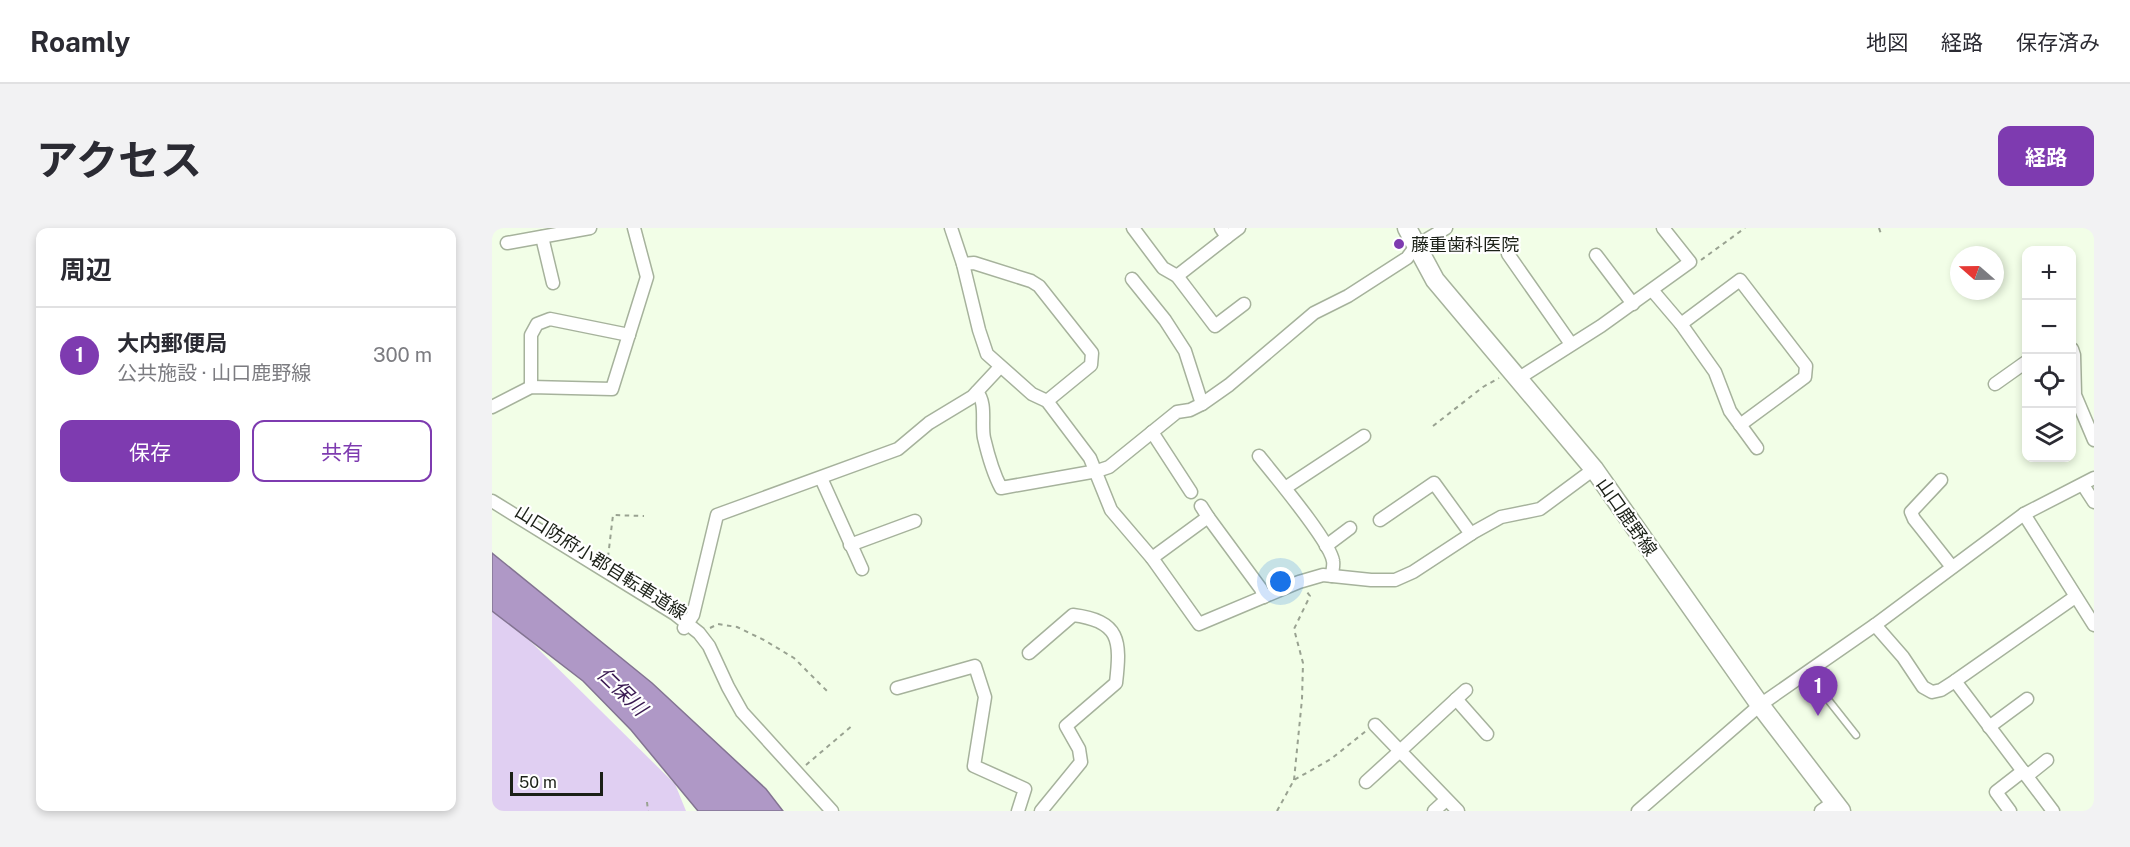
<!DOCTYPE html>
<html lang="ja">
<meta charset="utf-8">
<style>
body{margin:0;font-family:"Public Sans","Noto Sans JP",sans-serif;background:#f2f2f3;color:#2b2b33}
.controls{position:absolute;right:18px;top:18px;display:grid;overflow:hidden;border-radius:12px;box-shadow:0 3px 9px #0003}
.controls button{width:54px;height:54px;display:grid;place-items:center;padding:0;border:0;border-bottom:2px solid #e1e1e2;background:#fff;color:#2b2b33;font:30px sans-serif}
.compass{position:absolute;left:1458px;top:18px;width:54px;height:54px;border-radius:50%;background:#fff;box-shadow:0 3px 9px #0003;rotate:290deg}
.scale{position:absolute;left:18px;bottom:15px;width:93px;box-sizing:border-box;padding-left:6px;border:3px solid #1b2017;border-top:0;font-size:16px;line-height:21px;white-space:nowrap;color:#1b2017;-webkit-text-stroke:4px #fff;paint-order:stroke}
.you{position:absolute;left:789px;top:354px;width:21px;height:21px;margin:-15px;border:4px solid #fff;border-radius:50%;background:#1a73e8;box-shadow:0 0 0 9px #1a73e833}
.badge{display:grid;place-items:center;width:39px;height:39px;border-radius:50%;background:#7e3bb0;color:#fff;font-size:20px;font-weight:700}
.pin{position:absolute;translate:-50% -50px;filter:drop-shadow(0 2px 3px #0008)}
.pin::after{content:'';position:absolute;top:32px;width:21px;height:18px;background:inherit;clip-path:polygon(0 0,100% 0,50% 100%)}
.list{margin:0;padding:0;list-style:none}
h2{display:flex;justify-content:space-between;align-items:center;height:78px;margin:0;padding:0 24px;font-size:26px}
h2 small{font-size:20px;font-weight:400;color:#7c7c81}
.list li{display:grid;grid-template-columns:39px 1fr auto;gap:18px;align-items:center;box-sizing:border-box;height:96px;padding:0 24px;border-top:2px solid #e1e1e2}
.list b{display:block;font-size:22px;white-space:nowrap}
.list p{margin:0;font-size:20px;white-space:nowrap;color:#7c7c81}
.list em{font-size:20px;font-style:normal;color:#7c7c81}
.actions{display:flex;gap:12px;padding:18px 24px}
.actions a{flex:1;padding:14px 0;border:2px solid #7e3bb0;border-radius:12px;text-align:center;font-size:21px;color:#7e3bb0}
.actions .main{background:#7e3bb0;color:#fff}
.icon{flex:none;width:33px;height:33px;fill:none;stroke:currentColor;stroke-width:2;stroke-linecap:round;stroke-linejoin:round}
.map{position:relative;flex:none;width:1602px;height:583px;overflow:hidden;border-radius:12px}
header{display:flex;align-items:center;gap:36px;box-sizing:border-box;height:84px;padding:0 30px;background:#fff;border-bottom:2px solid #e1e1e2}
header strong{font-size:28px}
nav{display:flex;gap:33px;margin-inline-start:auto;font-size:21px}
.intro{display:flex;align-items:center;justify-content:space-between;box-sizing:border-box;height:144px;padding:0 36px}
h1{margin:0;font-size:42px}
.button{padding:15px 27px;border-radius:12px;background:#7e3bb0;color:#fff;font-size:21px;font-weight:700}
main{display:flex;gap:36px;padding:0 36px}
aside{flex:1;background:#fff;border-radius:12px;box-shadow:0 3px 9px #0003}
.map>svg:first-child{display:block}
</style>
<header>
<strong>Roamly</strong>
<nav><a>地図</a><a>経路</a><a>保存済み</a></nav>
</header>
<div class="intro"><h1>アクセス</h1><a class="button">経路</a></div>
<main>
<aside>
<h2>周辺<small></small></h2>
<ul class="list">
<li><span class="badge">1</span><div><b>大内郵便局</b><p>公共施設 · 山口鹿野線</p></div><em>300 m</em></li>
</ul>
<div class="actions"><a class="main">保存</a><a>共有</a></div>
</aside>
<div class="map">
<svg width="1602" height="583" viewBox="0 0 1602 583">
<rect width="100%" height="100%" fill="#f2fee7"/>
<polygon fill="#e0cff2" points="0,383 30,405 183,556 194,583 0,583"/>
<polygon fill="#af98c6" stroke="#837492" stroke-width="1.5" points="0,325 160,455 274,561 291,583 206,583 139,502 91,453 0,383"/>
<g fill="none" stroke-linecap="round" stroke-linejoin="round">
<g stroke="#a6b29c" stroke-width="9">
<polyline id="lane" points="1315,445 1364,507"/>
</g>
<g stroke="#a6b29c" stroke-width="15">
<g id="street">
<polyline points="459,0 471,36 487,102 495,126 540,166 555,173 598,230 619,282 660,330 707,396 807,354 831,347 879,352 903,352 921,344 982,304 1009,289 1048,281 1102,241"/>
<polyline points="641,0 671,40 685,48 735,9 729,0"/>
<polyline points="50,9 61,55"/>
<polyline points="735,9 747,0"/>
<polyline points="15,15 98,0"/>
<polyline points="1016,26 1079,116"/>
<polyline points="1104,27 1141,76"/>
<polyline points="471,36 482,35 539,53 547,58 600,125 599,137 555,173"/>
<polyline points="685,48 723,98 752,76"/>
<polyline points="640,51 673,92 693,123 710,176"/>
<polyline points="1160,62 1189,96 1223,144 1238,183 1265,220"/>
<polyline points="1189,96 1248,52 1314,138 1313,149 1248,197"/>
<polyline points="1580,121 1582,127 1583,167 1602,212"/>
<polyline points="1027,150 1109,98 1198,34 1171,0"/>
<polyline points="1503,156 1534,134"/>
<polyline points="39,159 39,107 45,96 58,91 137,107"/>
<path d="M485,164C495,175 489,196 492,210C496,227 501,245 509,260L605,243L617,239L685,184L698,182L710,176L737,157L822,85L856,68L915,30L924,18L954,0"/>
<polyline points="0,179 39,159 120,161 155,49 142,0"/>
<polyline points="660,204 699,264"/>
<path d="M767,228C782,247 838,313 841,333C842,337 840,343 840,348"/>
<polyline points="329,250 370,341"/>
<polyline points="1449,252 1419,284 1422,291 1460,339"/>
<polyline points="1591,257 1602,274"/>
<polyline points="793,260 872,208"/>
<polyline points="0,273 183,386 207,405 217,418 236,459 250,484 340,583"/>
<polyline points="709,278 716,289"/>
<polyline points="1532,286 1602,397"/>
<polyline points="888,292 942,255 979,306"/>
<polyline points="358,317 423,293"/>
<polyline points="834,318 858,300"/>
<polyline points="660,330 716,289 769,361 772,369"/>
<polyline points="1383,397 1411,429 1431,459 1440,464 1449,462 1463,453 1583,369"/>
<polyline points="192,400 201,387 225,287 406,221 437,195 480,169 508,139"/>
<path d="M537,425L581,387C628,393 629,412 624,455L574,498L587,521L589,534L549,583"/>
<polyline points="1463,453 1561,583"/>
<polyline points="405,460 483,438 493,469 482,538 533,561 526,583"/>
<polyline points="964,471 995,506"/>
<polyline points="1497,499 1535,471"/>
<polyline points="1535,548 1555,532"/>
<polyline points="874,554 908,523 883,497"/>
<polyline points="942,583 954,572"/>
<polyline points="966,583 908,523 974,462"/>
<polyline points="1146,583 1268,477 1383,397 1532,286 1602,250"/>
<polyline points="1329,583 1342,574"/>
<polyline points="1518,583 1504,564 1531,543"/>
</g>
</g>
<g stroke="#a6b29c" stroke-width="21">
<polyline id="primary" points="915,0 943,52 1102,241 1268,477 1349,583"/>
</g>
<g stroke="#99a291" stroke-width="2" stroke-dasharray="4.5 4.5" stroke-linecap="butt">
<polyline points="1387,0 1389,6"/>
<polyline points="1209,32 1253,0"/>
<polyline points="941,198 991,159 1007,150"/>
<polyline points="116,329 121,287 152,288"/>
<polyline points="218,400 226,396 245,399 272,412 302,430 337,465"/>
<polyline points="314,537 361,497"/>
<polyline points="802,552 810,471 811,435 802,401 818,368 815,364"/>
<polyline points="155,574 156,583"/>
<polyline points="785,583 802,552 839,531 874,503"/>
</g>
<use href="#lane" stroke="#fff" stroke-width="6"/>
<use href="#street" stroke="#fff" stroke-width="12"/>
<use href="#primary" stroke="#fff" stroke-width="18"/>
</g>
<circle fill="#7e3bb0" stroke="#fff" stroke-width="2" cx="907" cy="16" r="6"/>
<g text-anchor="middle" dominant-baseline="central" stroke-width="4.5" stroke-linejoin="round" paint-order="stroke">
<g font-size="18" fill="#1b2017" stroke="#fff" text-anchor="start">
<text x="919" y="16">藤重歯科医院</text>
</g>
<g font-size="18" fill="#1b2017" stroke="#fff">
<text transform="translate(1135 289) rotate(55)">山口鹿野線</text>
<text transform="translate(109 334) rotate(32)">山口防府小郡自転車道線</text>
</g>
<g font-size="20" font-style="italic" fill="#3a1a52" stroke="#fff">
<text transform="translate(130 463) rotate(44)">仁保川</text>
</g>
</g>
</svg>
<div class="controls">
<button>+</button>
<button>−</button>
<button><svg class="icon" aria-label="locate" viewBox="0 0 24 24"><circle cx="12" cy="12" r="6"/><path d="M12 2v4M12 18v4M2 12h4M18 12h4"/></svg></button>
<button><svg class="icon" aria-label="layers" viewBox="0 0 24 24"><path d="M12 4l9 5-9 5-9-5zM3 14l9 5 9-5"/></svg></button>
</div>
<svg class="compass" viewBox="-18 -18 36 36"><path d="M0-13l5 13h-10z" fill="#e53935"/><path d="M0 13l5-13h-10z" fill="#7c7c81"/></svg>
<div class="scale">50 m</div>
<div class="you"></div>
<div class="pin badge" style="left:1326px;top:488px">1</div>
</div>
</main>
